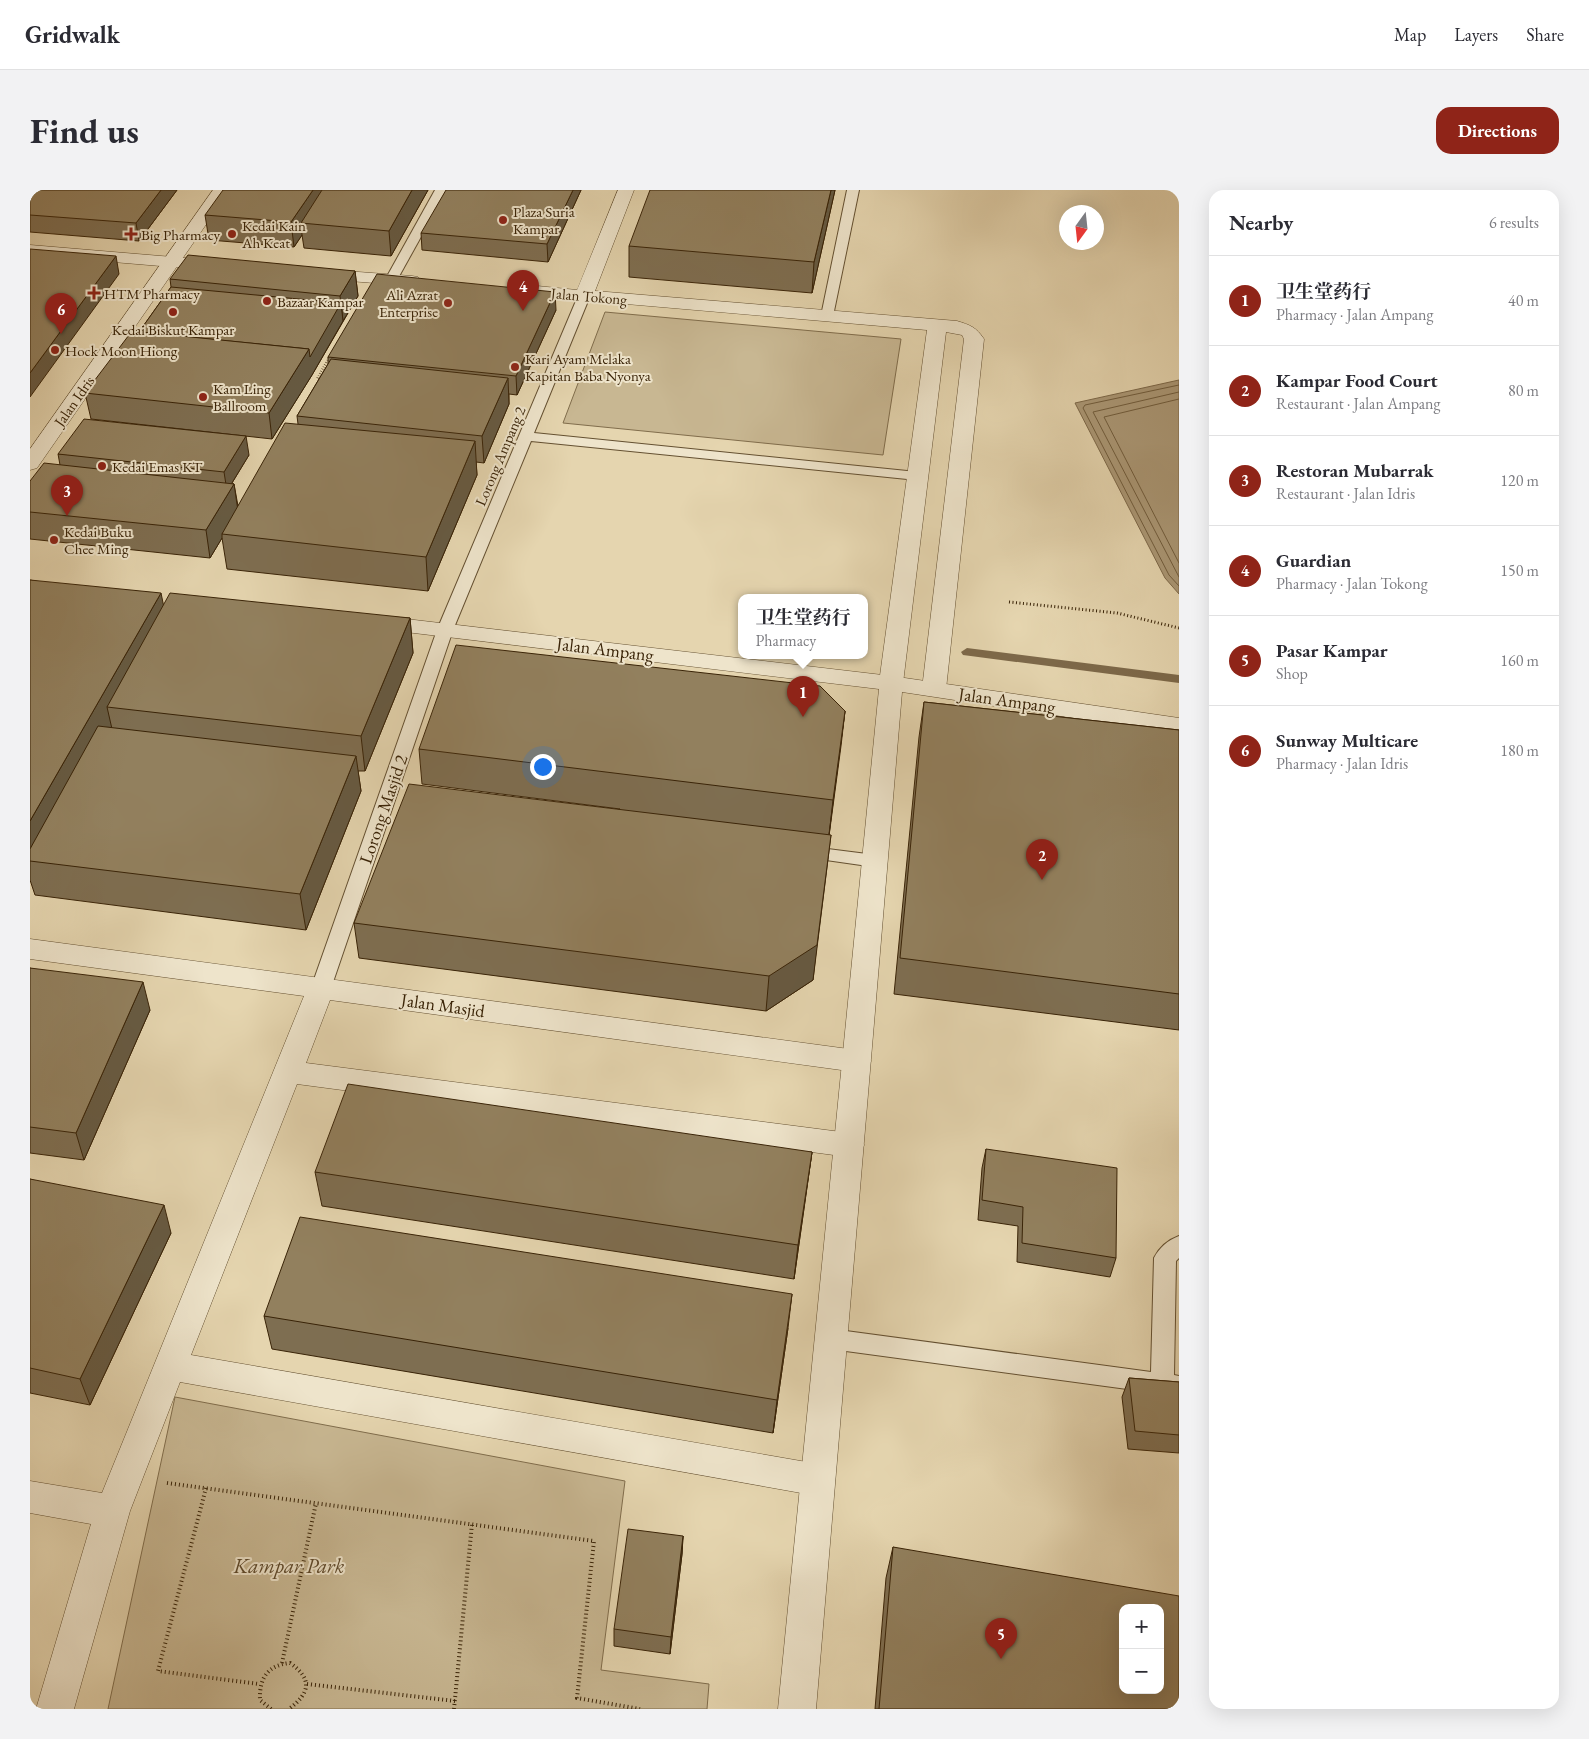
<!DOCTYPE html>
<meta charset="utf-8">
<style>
body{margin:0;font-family:"EB Garamond","Noto Serif SC",serif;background:#f2f2f3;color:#2b2b33}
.controls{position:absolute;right:15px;bottom:15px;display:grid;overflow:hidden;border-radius:10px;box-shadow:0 5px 20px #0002}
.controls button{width:45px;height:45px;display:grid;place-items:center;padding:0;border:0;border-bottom:1px solid #e1e1e2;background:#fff;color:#2b2b33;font:25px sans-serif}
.compass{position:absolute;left:1029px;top:15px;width:45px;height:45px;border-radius:50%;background:#fff;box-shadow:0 5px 20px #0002;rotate:195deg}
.you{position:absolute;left:512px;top:576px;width:18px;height:18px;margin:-12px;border:4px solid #fff;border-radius:50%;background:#1a73e8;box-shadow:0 0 0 8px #1a73e833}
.badge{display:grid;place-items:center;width:32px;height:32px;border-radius:50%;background:#8f2418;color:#fff;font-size:16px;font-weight:700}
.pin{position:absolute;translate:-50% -41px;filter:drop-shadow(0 1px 2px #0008)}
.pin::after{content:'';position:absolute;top:26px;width:18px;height:15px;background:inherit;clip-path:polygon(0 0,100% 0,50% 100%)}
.popup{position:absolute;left:708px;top:404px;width:130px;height:65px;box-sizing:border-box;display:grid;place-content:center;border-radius:10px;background:#fff;filter:drop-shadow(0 1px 4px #0005);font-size:16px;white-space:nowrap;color:#7c7c81}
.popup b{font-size:19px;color:#2b2b33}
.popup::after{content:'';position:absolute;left:50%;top:100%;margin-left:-10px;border:10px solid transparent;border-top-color:#fff}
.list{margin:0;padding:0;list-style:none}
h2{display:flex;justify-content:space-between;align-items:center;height:65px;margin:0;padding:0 20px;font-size:21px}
h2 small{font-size:16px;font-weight:400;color:#7c7c81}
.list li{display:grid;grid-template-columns:32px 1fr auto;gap:15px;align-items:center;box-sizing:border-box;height:90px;padding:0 20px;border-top:1px solid #e1e1e2}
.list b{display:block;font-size:19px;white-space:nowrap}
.list p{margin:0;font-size:16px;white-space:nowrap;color:#7c7c81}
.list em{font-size:16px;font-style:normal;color:#7c7c81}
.map{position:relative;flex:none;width:1149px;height:1519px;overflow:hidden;border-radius:15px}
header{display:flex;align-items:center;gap:30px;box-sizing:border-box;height:70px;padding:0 25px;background:#fff;border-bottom:1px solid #e1e1e2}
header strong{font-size:24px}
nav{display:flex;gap:28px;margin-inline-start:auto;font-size:18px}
.intro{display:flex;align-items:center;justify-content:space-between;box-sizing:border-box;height:120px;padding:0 30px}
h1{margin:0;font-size:35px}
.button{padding:12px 22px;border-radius:15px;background:#8f2418;color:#fff;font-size:18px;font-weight:700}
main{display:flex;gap:30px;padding:0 30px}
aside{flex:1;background:#fff;border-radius:15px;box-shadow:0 5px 20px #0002}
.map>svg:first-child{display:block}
</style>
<header>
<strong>Gridwalk</strong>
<nav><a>Map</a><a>Layers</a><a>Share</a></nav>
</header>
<div class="intro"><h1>Find us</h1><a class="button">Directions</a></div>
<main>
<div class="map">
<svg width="1149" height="1519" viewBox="0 0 1149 1519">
<rect width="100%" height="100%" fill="#e5d5af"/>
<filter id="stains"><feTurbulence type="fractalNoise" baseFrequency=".004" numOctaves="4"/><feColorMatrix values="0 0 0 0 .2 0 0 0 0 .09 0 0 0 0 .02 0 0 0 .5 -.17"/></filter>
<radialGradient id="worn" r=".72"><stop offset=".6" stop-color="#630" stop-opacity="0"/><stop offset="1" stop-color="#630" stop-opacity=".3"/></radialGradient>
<g fill="#c8b792" stroke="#806d4c">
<polygon points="575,122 871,149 853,265 533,233"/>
<polygon points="145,1207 595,1291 571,1480 679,1494 677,1519 78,1519"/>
</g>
<polygon fill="#ab9876" stroke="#7d694a" points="1149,190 1149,404 1135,388 1045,213"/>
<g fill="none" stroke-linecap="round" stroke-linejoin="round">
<g stroke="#725e3e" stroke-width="1">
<polyline points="1149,195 1055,215 1053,218 1139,385 1149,396"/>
<polyline points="1149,202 1063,222 1149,387"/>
<polyline points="1149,209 1074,227 1149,373"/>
</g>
<polygon fill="#7d694a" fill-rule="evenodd" points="937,458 1149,485 1149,493 933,465 931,462"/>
<g stroke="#645031" stroke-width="2">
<g id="service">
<polygon points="405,0 417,0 367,90 361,94 357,93 355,90"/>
<polygon points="817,0 829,0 803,126 797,130 791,126"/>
<polygon points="554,102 560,106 504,243 887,282 894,286 887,290 501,251 423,440 301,798 298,803 291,805 284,803 281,798 407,440 548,106"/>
<polygon points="774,656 845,665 851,667 854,671 851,675 845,677 768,666 765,662 768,658"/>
<path d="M1149,1046V1068L1146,1071L1144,1185L1149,1186V1206L801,1159L793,1156L790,1149L793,1142L801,1139L1121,1182L1124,1068C1129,1058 1138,1050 1149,1046Z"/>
</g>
</g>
<g stroke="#645031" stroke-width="1">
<g id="minor">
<path d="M588,0H604L565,101L927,131C940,135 946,137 954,149L916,499L912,504L904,506L896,504L892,499L934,149L932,145L916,142L873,493L869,498L861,500L853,498L849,493L897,140L481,104L478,100L481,96L487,94L547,100Z"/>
<polygon points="0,55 190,71 196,72 199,76 196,80 190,81 0,65"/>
<polygon points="288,79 382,86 388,87 391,91 388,95 382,96 282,88 279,84 282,80"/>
<polygon points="0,749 826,860 836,863 841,871 836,879 826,882 300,810 276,873 819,943 830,947 834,955 830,963 819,967 267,894 161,1165 788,1274 800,1279 805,1290 800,1301 788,1306 150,1192 100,1321 44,1519 6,1519 61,1334 0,1323 0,1291 72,1303 274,806 0,769"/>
</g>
</g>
<g stroke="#645031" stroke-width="1">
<g id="tertiary">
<polygon points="183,0 200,0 7,278 0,280 0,259"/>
<polygon points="342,425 861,486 1149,528 1149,544 872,502 786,1519 748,1519 849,499 334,437 331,432 334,427"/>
</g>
</g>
<polyline stroke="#392307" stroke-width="2.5" stroke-dasharray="0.5 2" stroke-linecap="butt" points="291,189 287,189 300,166"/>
<polyline stroke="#392307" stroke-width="3" stroke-dasharray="1 2.5" stroke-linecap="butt" points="979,412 1087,423 1149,438"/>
<g stroke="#392307" stroke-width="4" stroke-dasharray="1 3" stroke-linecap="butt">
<polyline points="137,1293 564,1351 547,1508 610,1519"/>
<polyline points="176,1298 128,1481 229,1494"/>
<polyline points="252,1473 286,1313"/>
<polyline points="277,1494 425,1511"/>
<path d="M241,1519L230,1510C229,1488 238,1475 260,1473C283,1489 280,1503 259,1519"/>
<polyline points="424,1519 442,1334"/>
</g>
<use href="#service" fill="#eee4cb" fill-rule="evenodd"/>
<use href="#minor" fill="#eee4cb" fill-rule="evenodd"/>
<use href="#tertiary" fill="#eee4cb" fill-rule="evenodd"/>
</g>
<g fill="#7e6e51" stroke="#392307">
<polygon points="0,0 147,0 109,51 0,42"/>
<polygon points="398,0 361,66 274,58 272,45 264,57 179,50 175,25"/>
<polygon points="551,0 518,72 392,60 391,43"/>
<polygon points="805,0 782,103 599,87 599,56"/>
<polygon points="325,81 328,106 282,185 242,249 61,229 55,203 109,142 141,97 140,89"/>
<polygon points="526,120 487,205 479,204 479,214 454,273 446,272 447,285 398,401 197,379 192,348 180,368 0,349 0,291 30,275 28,264 219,265 202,293 204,294 208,316 268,234 267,226 298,174 298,167"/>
<polygon points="0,390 134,415 380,428 383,463 335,581 328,581 331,601 276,740 5,705 0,690"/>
<polygon points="894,512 1149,540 1149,840 864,804 889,547"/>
<polygon points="815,521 799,644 783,790 736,821 329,768 324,733 590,619 392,594 389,559"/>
<polygon points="0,778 120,820 54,970 0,963"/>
<polygon points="956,959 1086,1068 1080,1087 987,1072 988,1036 948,1030 952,978"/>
<polygon points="782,962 764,1089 292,1016 285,982"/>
<polygon points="0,989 141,1043 60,1215 0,1203"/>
<polygon points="234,1126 758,1138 743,1243 242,1159"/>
<polygon points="1099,1188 1149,1192 1149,1263 1098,1259 1092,1207"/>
<polygon points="653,1346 652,1364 640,1464 584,1456 584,1439"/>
<polygon points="863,1357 1149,1519 845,1519 856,1388"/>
</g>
<g fill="#665a42" stroke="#392307">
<polygon points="131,0 147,0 109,51 106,33"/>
<polygon points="283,0 301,0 271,33 272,45 264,57 261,32"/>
<polygon points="382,0 398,0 361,66 359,41"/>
<polygon points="543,0 551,0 518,72 517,54"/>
<polygon points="801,0 805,0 782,103 784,72"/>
<polygon points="86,66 89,84 0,207 0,183"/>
<polygon points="325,81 328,106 313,131 310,106"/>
<polygon points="525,102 526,120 487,205 486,186"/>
<polygon points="311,113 313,131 282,185 242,249 239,223 279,159"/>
<polygon points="478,188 479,214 454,273 452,246"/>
<polygon points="216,246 219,265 197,301 194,282"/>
<polygon points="445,251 447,285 398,401 396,367"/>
<polygon points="204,294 208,321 192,344 192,348 180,368 176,340"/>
<polygon points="131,403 138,437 77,517 82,539 0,671 0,631"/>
<polygon points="380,428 383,463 335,581 331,546"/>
<polygon points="815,521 811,556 799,646 803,610"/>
<polygon points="326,566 331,601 276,740 270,704"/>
<polygon points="801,645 783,790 736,821 739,786"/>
<polygon points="113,792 120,820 54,970 46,943"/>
<polygon points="782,962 777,997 764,1089 768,1055"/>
<polygon points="134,1015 141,1043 60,1215 50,1189"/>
<polygon points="762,1104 758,1138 743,1243 747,1210"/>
<polygon points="653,1346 652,1364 640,1464 641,1447"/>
</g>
<g fill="#92805e" stroke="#392307" fill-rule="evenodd">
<polygon points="0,0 131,0 106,33 0,25"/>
<polygon points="193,0 283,0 261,32 175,25"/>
<polygon points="292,0 382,0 359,41 271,33"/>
<polygon points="416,0 543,0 517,54 391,43"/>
<polygon points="620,0 801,0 784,72 599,56"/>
<polygon points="0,59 86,66 0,183"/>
<polygon points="158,65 325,81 310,106 140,89"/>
<polygon points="347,84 525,102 486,186 298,167"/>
<polygon points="141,97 311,113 280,167 279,159 109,142"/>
<polygon points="102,141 279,159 239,223 55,203"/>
<polygon points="301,169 478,188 452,246 267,226"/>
<polygon points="54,229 216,246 194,282 28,264"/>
<polygon points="255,233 445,251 396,367 192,344"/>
<polygon points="14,273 204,294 176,340 0,322 0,291"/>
<polygon points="0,390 131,403 0,631"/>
<polygon points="140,403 380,428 331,546 77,517"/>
<polygon points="426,455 790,496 815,521 803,610 389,559"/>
<polygon points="894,512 1149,540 1149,804 870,768"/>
<polygon points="68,536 326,566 270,704 0,671 0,659"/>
<polygon points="379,594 801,645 787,755 739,786 324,733"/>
<polygon points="0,778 113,792 46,943 0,937"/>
<polygon points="318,894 782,962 768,1055 285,982"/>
<polygon points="956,959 1087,978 1086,1068 992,1053 993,1017 952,1010"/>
<polygon points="0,989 134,1015 50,1189 0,1178"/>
<polygon points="270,1027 762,1104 747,1210 234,1126"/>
<polygon points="1099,1188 1149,1192 1149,1245 1105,1241"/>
<polygon points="598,1339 653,1346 641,1447 584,1439"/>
<path d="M863,1357L1149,1406V1519H849ZM1093,1418H1130V1500H1093Z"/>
</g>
<g fill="#8f2418" stroke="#eee4cb" stroke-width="2">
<circle cx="473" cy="30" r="5"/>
<path d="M98.5 36.5h5v5h5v5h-5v5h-5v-5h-5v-5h5z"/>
<circle cx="202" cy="44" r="5"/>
<path d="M61.5 95.5h5v5h5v5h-5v5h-5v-5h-5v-5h5z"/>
<circle cx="237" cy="111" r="5"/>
<circle cx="418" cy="113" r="5"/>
<circle cx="143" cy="122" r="5"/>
<circle cx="25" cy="160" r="5"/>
<circle cx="485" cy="177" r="5"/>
<circle cx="173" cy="207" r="5"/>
<circle cx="72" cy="276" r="5"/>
<circle cx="24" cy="350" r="5"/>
</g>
<g text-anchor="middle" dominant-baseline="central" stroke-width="4" stroke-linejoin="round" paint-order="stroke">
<g font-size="15" fill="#392307" stroke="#eee4cb" text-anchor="start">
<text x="483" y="21">Plaza Suria<tspan x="483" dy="17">Kampar</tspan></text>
<text x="212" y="35">Kedai Kain<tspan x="212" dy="17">Ah Keat</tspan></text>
<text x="111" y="44">Big Pharmacy</text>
<text x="74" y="103">HTM Pharmacy</text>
<text x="408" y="104" text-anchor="end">Ali Azrat<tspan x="408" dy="17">Enterprise</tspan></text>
<text x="247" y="111">Bazaar Kampar</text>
<text x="143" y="139" text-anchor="middle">Kedai Biskut Kampar</text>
<text x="35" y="160">Hock Moon Hiong</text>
<text x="495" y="168">Kari Ayam Melaka<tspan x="495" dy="17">Kapitan Baba Nyonya</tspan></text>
<text x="183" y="198">Kam Ling<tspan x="183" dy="17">Ballroom</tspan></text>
<text x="82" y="276">Kedai Emas KT</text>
<text x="34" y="341">Kedai Buku<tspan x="34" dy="17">Chee Ming</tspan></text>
</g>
<g font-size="15" fill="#392307" stroke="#eee4cb">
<text transform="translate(559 106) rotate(5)">Jalan Tokong</text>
<text transform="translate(44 211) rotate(-55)">Jalan Idris</text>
<text transform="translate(470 266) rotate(-67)">Lorong Ampang 2</text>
</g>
<g font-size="18" fill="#392307" stroke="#eee4cb">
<text transform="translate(575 459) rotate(7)">Jalan Ampang</text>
<text transform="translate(977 510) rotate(8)">Jalan Ampang</text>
<text transform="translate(353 619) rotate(-71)">Lorong Masjid 2</text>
<text transform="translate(413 815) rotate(8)">Jalan Masjid</text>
</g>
<g font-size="21" font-style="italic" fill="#5d482a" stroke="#eee4cb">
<text x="259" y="1375">Kampar Park</text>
</g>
</g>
<rect width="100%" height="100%" filter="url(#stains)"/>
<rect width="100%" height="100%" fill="url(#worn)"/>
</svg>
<div class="controls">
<button>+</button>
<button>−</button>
</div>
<svg class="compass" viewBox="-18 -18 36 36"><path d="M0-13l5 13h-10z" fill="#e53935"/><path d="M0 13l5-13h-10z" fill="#7c7c81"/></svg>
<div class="you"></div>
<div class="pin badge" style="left:773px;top:527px">1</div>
<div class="popup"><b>卫生堂药行</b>Pharmacy</div>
<div class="pin badge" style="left:1012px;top:690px">2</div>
<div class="pin badge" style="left:37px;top:326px">3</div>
<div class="pin badge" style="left:493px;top:121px">4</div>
<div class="pin badge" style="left:971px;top:1469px">5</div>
<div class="pin badge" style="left:31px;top:144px">6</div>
</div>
<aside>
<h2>Nearby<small>6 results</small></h2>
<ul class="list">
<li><span class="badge">1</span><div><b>卫生堂药行</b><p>Pharmacy · Jalan Ampang</p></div><em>40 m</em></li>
<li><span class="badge">2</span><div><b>Kampar Food Court</b><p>Restaurant · Jalan Ampang</p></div><em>80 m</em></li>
<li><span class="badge">3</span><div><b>Restoran Mubarrak</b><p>Restaurant · Jalan Idris</p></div><em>120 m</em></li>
<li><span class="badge">4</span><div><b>Guardian</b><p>Pharmacy · Jalan Tokong</p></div><em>150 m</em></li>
<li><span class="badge">5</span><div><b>Pasar Kampar</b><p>Shop</p></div><em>160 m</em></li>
<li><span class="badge">6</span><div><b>Sunway Multicare</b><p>Pharmacy · Jalan Idris</p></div><em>180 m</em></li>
</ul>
</aside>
</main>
